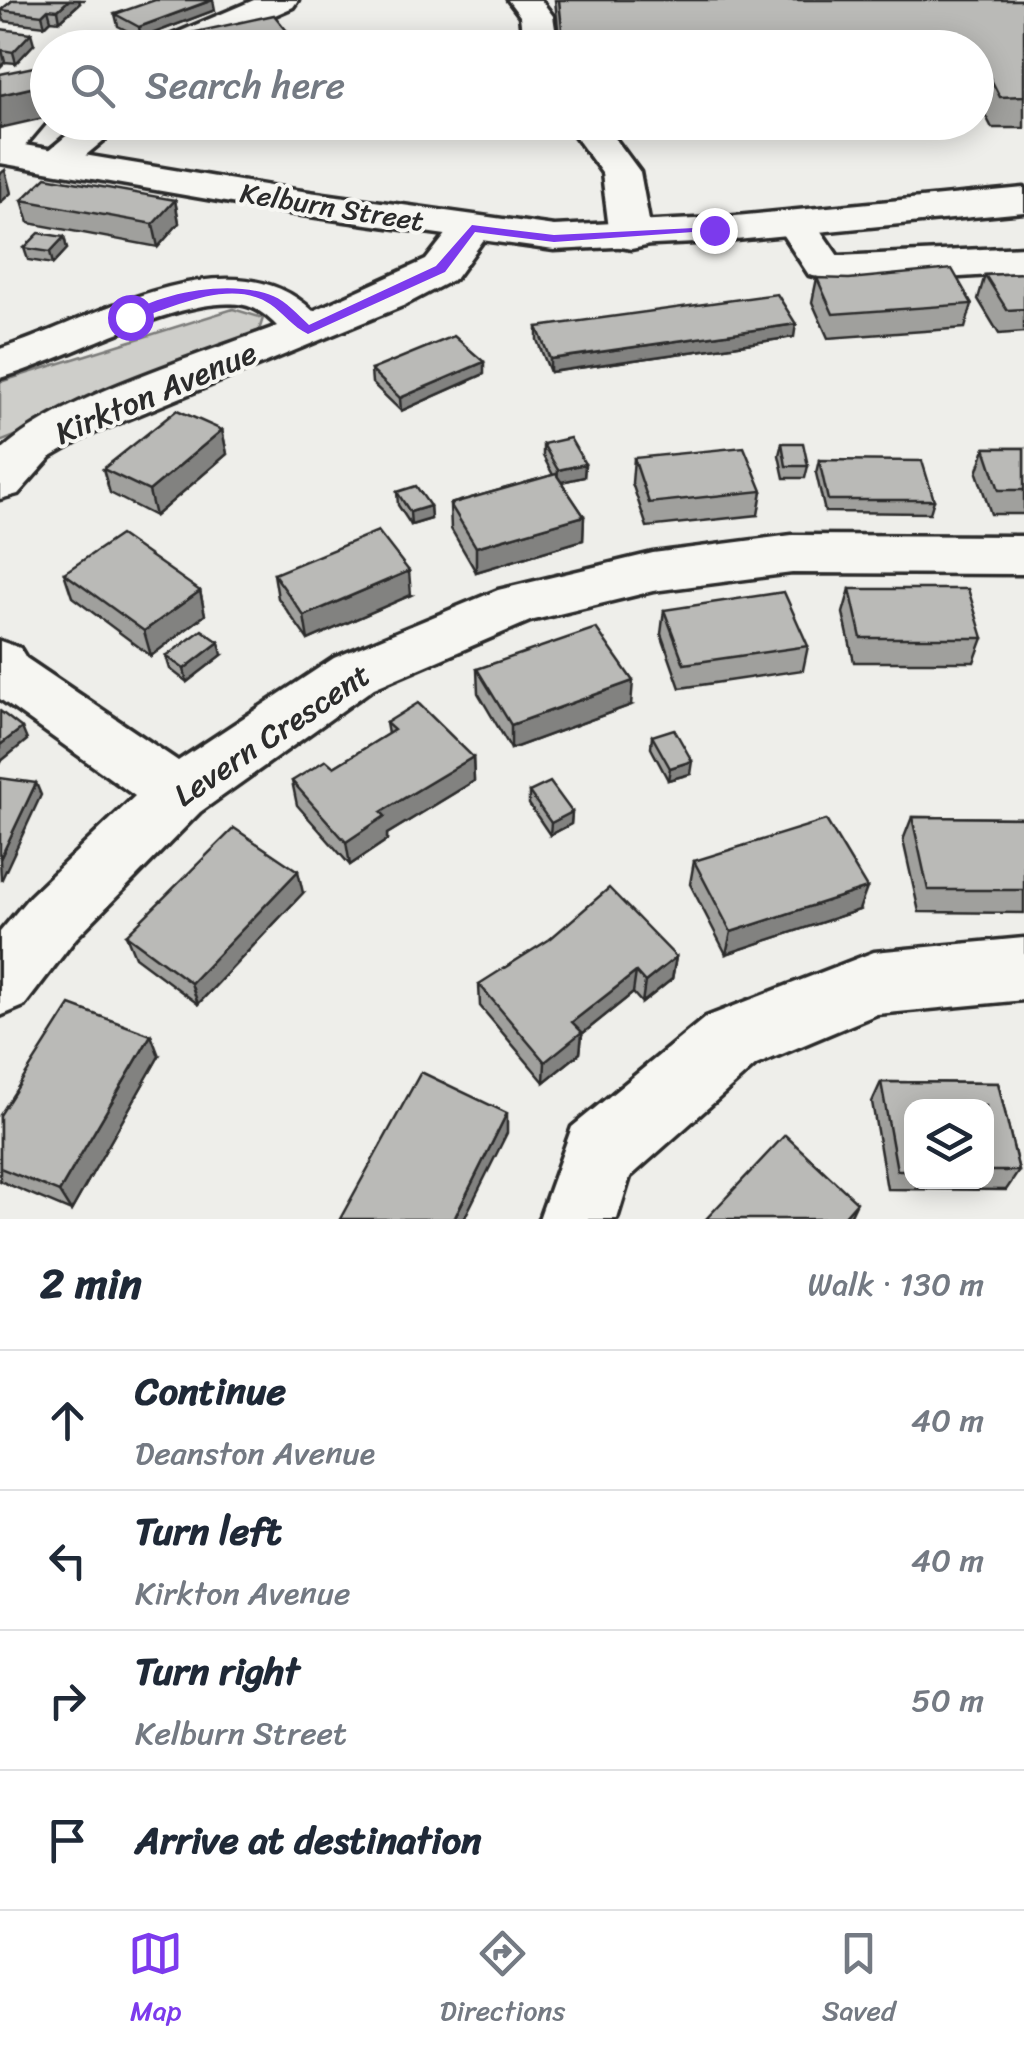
<!DOCTYPE html>
<meta charset="utf-8">
<style>
body{margin:0;font-family:Sriracha,sans-serif;background:#f2f2f3;color:#1f2937}
.controls{position:absolute;right:30px;bottom:30px;display:grid;overflow:hidden;border-radius:20px;box-shadow:0 5px 25px #0003}
.controls button{width:90px;height:90px;display:grid;place-items:center;padding:0;border:0;border-bottom:2px solid #e0e1e3;background:#fff;color:#1f2937;font:50px sans-serif}
.stop{position:absolute;width:30px;height:30px;margin:-22px;border:8px solid #7c3aed;border-radius:50%;background:#fff}
.stop.end{background:#7c3aed;border-color:#fff;box-shadow:0 2px 10px #0008}
.list{margin:0;padding:0;list-style:none}
h2{display:flex;justify-content:space-between;align-items:center;height:130px;margin:0;padding:0 40px;font-size:42px}
h2 small{font-size:32px;font-weight:400;color:#747a83}
.list li{display:grid;grid-template-columns:65px 1fr auto;gap:30px;align-items:center;box-sizing:border-box;height:140px;padding:0 40px;border-top:2px solid #e0e1e3}
.list b{display:block;font-size:38px;white-space:nowrap}
.list p{margin:0;font-size:32px;white-space:nowrap;color:#747a83}
.list em{font-size:32px;font-style:normal;color:#747a83}
.icon{flex:none;width:55px;height:55px;fill:none;stroke:currentColor;stroke-width:2;stroke-linecap:round;stroke-linejoin:round}
.map{position:relative;flex:none;width:1024px;height:1219px;overflow:hidden}
.search{position:absolute;background:#fff;box-shadow:0 5px 25px #0003;left:30px;right:30px;top:30px;height:110px;display:flex;align-items:center;gap:25px;box-sizing:border-box;padding:0 35px;border-radius:55px;color:#747a83;font-size:38px}
.sheet{height:690px;background:#fff}
nav{display:flex;justify-content:space-around;align-items:center;box-sizing:border-box;height:140px;border-top:2px solid #e0e1e3;background:#fff;font-size:28px;color:#747a83}
nav a{display:grid;justify-items:center;gap:5px}
nav .on{color:#7c3aed}
.map>svg:first-child{display:block}
</style>
<div class="map">
<svg width="1024" height="1219" viewBox="0 0 1024 1219">
<rect width="100%" height="100%" fill="#eeeeea"/>
<filter id="ink" filterUnits="userSpaceOnUse"><feTurbulence type="fractalNoise" baseFrequency=".01" numOctaves="2"/><feDisplacementMap in="SourceGraphic" scale="20" xChannelSelector="R" yChannelSelector="G"/><feConvolveMatrix kernelMatrix="1 2 1 2 8 2 1 2 1" color-interpolation-filters="sRGB"/></filter>
<g filter="url(#ink)">
<polygon fill="#cececa" stroke="#7c7c7a" stroke-width="2.5" points="233,309 263,318 256,340 0,442 0,382"/>
<g fill="none" stroke-linecap="round" stroke-linejoin="round">
<g stroke="#2b2b2b" stroke-width="7">
<g id="minor">
<polygon points="254,0 298,0 293,7 200,48 153,48 158,41"/>
<polygon points="508,0 541,0 553,16 558,48 524,48 520,16"/>
<polygon points="27,111 40,114 45,122 13,160 0,163 0,129 14,114"/>
<polygon points="83,122 126,122 69,169 41,169 36,161"/>
<polygon points="565,122 603,122 640,172 652,237 646,246 631,249 616,246 610,237 602,173"/>
<polygon points="795,211 809,214 838,256 1024,247 1024,273 849,284 809,275 775,223 781,214"/>
<path d="M472,216L486,219L492,228L456,278L405,305L89,435L51,457L18,494L0,499V452C51,400 204,354 277,326C267,316 258,308 244,305C182,293 66,361 0,378V349C90,322 229,231 313,311L426,260L458,219Z"/>
<polygon points="792,535 1024,536 1024,574 792,573 653,591 530,621 374,688 200,812 76,938 24,1006 0,1016 0,932 30,896 135,796 0,699 0,641 20,648 26,658 178,761 334,658 498,590 653,553"/>
<polygon points="1024,938 1024,1000 877,1014 756,1065 630,1177 617,1219 539,1219 572,1127 706,1017 874,952"/>
</g>
</g>
<g stroke="#2b2b2b" stroke-width="7">
<polygon id="major" points="0,141 288,189 554,226 715,218 1024,188 1024,212 715,242 554,250 288,213 0,163"/>
</g>
<use href="#minor" fill="#f6f6f2" fill-rule="evenodd"/>
<use href="#major" fill="#f6f6f2" fill-rule="evenodd"/>
</g>
<g fill="#a0a09d" stroke="#2b2b2b" stroke-width="2.5" fill-rule="evenodd">
<polygon points="13,0 85,0 79,0 80,3 60,21 51,20 45,26 4,21 1,10"/>
<polygon points="555,0 1024,0 1024,128 992,128 976,97 976,48 560,48"/>
<polygon points="215,10 141,38 118,26 115,14"/>
<polygon points="0,29 34,44 16,63 5,62 0,67"/>
<polygon points="22,200 175,200 179,223 158,247 29,223"/>
<polygon points="64,237 67,249 53,264 28,260 24,248"/>
<polygon points="1024,273 1024,332 999,334 978,299 985,275"/>
<polygon points="817,278 972,304 965,328 828,338 812,302"/>
<polygon points="537,327 794,337 550,372 537,340"/>
<polygon points="371,370 484,374 401,411 372,383"/>
<polygon points="222,430 227,454 155,516 110,493 103,469"/>
<polygon points="782,443 808,466 805,478 784,478 779,455"/>
<polygon points="543,444 585,464 584,477 561,482 584,516 583,540 476,572 451,529 450,504 553,475 543,456"/>
<polygon points="985,448 1024,448 1024,514 991,514 977,473"/>
<polygon points="634,458 762,491 758,515 647,527 632,483"/>
<polygon points="819,460 934,500 930,513 825,512 816,473"/>
<polygon points="397,492 430,506 431,519 411,525 398,505"/>
<polygon points="64,573 200,591 205,615 151,656 72,597"/>
<polygon points="274,574 411,595 308,640 278,598"/>
<polygon points="850,589 983,638 974,662 854,662 843,613"/>
<polygon points="664,610 808,646 803,670 680,688 661,634"/>
<polygon points="222,655 187,682 170,669 166,656"/>
<polygon points="477,669 631,705 511,749 478,693"/>
<polygon points="386,723 473,757 474,781 387,834 387,840 350,865 297,805 292,781 334,767 388,734"/>
<polygon points="652,736 690,774 668,780 651,748"/>
<polygon points="529,792 572,812 571,824 550,835 529,804"/>
<polygon points="912,817 1024,818 1024,913 919,912 903,840"/>
<polygon points="694,861 859,910 726,954 690,884"/>
<polygon points="303,893 198,1004 135,957 126,935"/>
<polygon points="676,957 672,979 642,1003 633,993 582,1034 580,1053 544,1082 480,1006 479,984"/>
<polygon points="159,1056 71,1211 0,1181 0,1115"/>
<path d="M881,1082L998,1083L1019,1171L1006,1190L887,1189L872,1102ZM912,1106H986V1182H912Z"/>
</g>
<g fill="#828280" stroke="#2b2b2b" stroke-width="2.5">
<polygon points="69,0 79,0 80,3 60,21 58,10"/>
<polygon points="213,0 215,10 141,38 139,27"/>
<polygon points="48,9 51,20 45,26 42,15"/>
<polygon points="287,31 289,48 213,48"/>
<polygon points="31,33 34,44 16,63 13,52"/>
<polygon points="2,50 5,62 0,67 0,52"/>
<polygon points="48,84 48,117 0,128 0,95"/>
<polygon points="5,170 11,193 0,203 0,174"/>
<polygon points="175,200 179,223 158,247 153,224"/>
<polygon points="64,237 67,249 53,264 50,252"/>
<polygon points="796,324 794,337 550,372 550,359"/>
<polygon points="484,362 484,374 401,411 400,398"/>
<polygon points="222,430 227,454 155,516 149,491"/>
<polygon points="585,464 584,477 557,483 558,470"/>
<polygon points="430,506 431,519 411,525 410,512"/>
<polygon points="584,516 583,540 476,572 476,547"/>
<polygon points="409,571 411,595 308,640 304,616"/>
<polygon points="200,591 205,615 151,656 144,631"/>
<polygon points="219,642 222,655 187,682 184,669"/>
<polygon points="633,681 631,705 511,749 511,725"/>
<polygon points="22,728 27,740 0,762 0,745"/>
<polygon points="473,757 474,781 387,834 387,840 350,865 346,842 381,812"/>
<polygon points="692,761 690,774 668,780 670,768"/>
<polygon points="36,783 41,795 1,881 0,859"/>
<polygon points="572,812 571,824 550,835 551,823"/>
<polygon points="298,871 303,893 198,1004 191,983"/>
<polygon points="867,888 859,910 726,954 731,932"/>
<polygon points="676,957 672,979 642,1003 645,982"/>
<polygon points="636,972 633,993 582,1034 580,1053 544,1082 545,1062 572,1022"/>
<polygon points="151,1035 159,1056 71,1211 59,1192"/>
<polygon points="507,1113 507,1133 464,1219 454,1219"/>
<polygon points="857,1202 849,1219 842,1219"/>
</g>
<g fill="#babab7" stroke="#2b2b2b" stroke-width="2.5">
<polygon points="13,0 69,0 58,10 48,9 42,15 1,10"/>
<polygon points="155,0 212,0 139,27 115,14"/>
<polygon points="559,0 1024,0 1024,96 1000,97 973,44 700,48 564,48"/>
<polygon points="274,15 287,31 213,48 123,48"/>
<polygon points="0,29 31,33 13,52 2,50 0,52"/>
<polygon points="48,64 48,84 0,95 0,74"/>
<polygon points="46,177 175,200 153,224 22,200"/>
<polygon points="39,233 64,237 50,252 24,248"/>
<polygon points="952,269 972,304 833,314 817,278 849,279"/>
<polygon points="1024,273 1024,309 1007,310 985,275"/>
<polygon points="777,294 796,324 550,359 537,327"/>
<polygon points="454,336 484,362 400,398 371,370"/>
<polygon points="177,410 222,430 149,491 103,469"/>
<polygon points="570,438 585,464 558,470 543,444"/>
<polygon points="782,443 803,443 808,466 786,466"/>
<polygon points="744,447 762,491 649,503 634,458"/>
<polygon points="985,448 1024,448 1024,490 999,490"/>
<polygon points="819,460 922,461 934,500 828,500"/>
<polygon points="556,474 584,516 476,547 450,504"/>
<polygon points="416,486 430,506 410,512 397,492"/>
<polygon points="378,531 409,571 304,616 274,574"/>
<polygon points="120,535 200,591 144,631 64,573"/>
<polygon points="850,589 968,589 983,638 861,638"/>
<polygon points="784,592 808,646 684,664 664,610"/>
<polygon points="596,628 633,681 511,725 477,669"/>
<polygon points="202,630 219,642 184,669 166,656"/>
<polygon points="418,703 473,757 381,812 385,816 346,842 292,781 326,760 334,767 365,748 394,730 386,723"/>
<polygon points="0,711 22,728 0,745"/>
<polygon points="674,729 692,761 670,768 652,736"/>
<polygon points="0,778 36,783 0,859"/>
<polygon points="550,782 572,812 551,823 529,792"/>
<polygon points="912,817 1024,818 1024,890 928,890"/>
<polygon points="826,820 867,888 731,932 694,861"/>
<polygon points="234,828 298,871 191,983 126,935"/>
<polygon points="609,888 676,957 645,982 636,972 572,1022 582,1032 545,1062 479,984 550,939"/>
<polygon points="70,1005 151,1035 59,1192 0,1168 0,1115"/>
<polygon points="421,1072 507,1113 454,1219 340,1219"/>
<polygon points="881,1082 998,1083 1019,1171 986,1171 986,1106 912,1106 912,1170 897,1170"/>
<polygon points="785,1135 857,1202 842,1219 706,1219"/>
</g>
</g>
<path fill="#7c3aed" d="M472,225L554,235L714,227L721,230L554,242L475,232L445,272L308,334C293,327 283,313 270,304C229,277 171,309 130,321L123,317C159,292 232,279 273,296C286,301 298,315 309,325L436,266Z"/>
<g text-anchor="middle" dominant-baseline="central" stroke-width="8" stroke-linejoin="round" paint-order="stroke">
<g font-size="28" fill="#2b2b2b" stroke="#f6f6f2">
<text transform="translate(332 207) rotate(9)">Kelburn Street</text>
</g>
<g font-size="32" fill="#2b2b2b" stroke="#f6f6f2">
<text transform="translate(156 393) rotate(-23)">Kirkton Avenue</text>
<text transform="translate(272 735) rotate(-34)">Levern Crescent</text>
</g>
</g>
</svg>
<div class="controls">
<button><svg class="icon" aria-label="layers" viewBox="0 0 24 24"><path d="M12 4l9 5-9 5-9-5zM3 14l9 5 9-5"/></svg></button>
</div>
<div class="stop" style="left:130px;top:317px"></div>
<div class="stop end" style="left:714px;top:230px"></div>
<div class="search"><svg class="icon" aria-label="search" viewBox="0 0 24 24"><circle cx="10" cy="10" r="6"/><path d="M15 15l6 6"/></svg>Search here</div>
</div>
<section class="sheet">
<h2>2 min<small>Walk · 130 m</small></h2>
<ul class="list">
<li><svg class="icon" aria-label="ahead" viewBox="0 0 24 24"><path d="M12 20V5M6 11l6-6 6 6"/></svg><div><b>Continue</b><p>Deanston Avenue</p></div><em>40 m</em></li>
<li><svg class="icon" aria-label="left" viewBox="0 0 24 24"><path d="M17 20v-9H6M10 6l-5 5 5 5"/></svg><div><b>Turn left</b><p>Kirkton Avenue</p></div><em>40 m</em></li>
<li><svg class="icon" aria-label="right" viewBox="0 0 24 24"><path d="M7 20v-9h11M14 6l5 5-5 5"/></svg><div><b>Turn right</b><p>Kelburn Street</p></div><em>50 m</em></li>
<li><svg class="icon" aria-label="arrive" viewBox="0 0 24 24"><path d="M6 21V4h12l-3 4 3 4H6"/></svg><div><b>Arrive at destination</b></div></li>
</ul>
</section>
<nav>
<a class="on"><svg class="icon" aria-label="map" viewBox="0 0 24 24"><path d="M3 6l6-2 6 2 6-2v14l-6 2-6-2-6 2zM9 4v14M15 6v14"/></svg>Map</a>
<a><svg class="icon" aria-label="directions" viewBox="0 0 24 24"><path d="M12 3l9 9-9 9-9-9zM9 14v-3h6M13 9l2 2-2 2"/></svg>Directions</a>
<a><svg class="icon" aria-label="saved" viewBox="0 0 24 24"><path d="M7 4h10v16l-5-4-5 4z"/></svg>Saved</a>
</nav>
